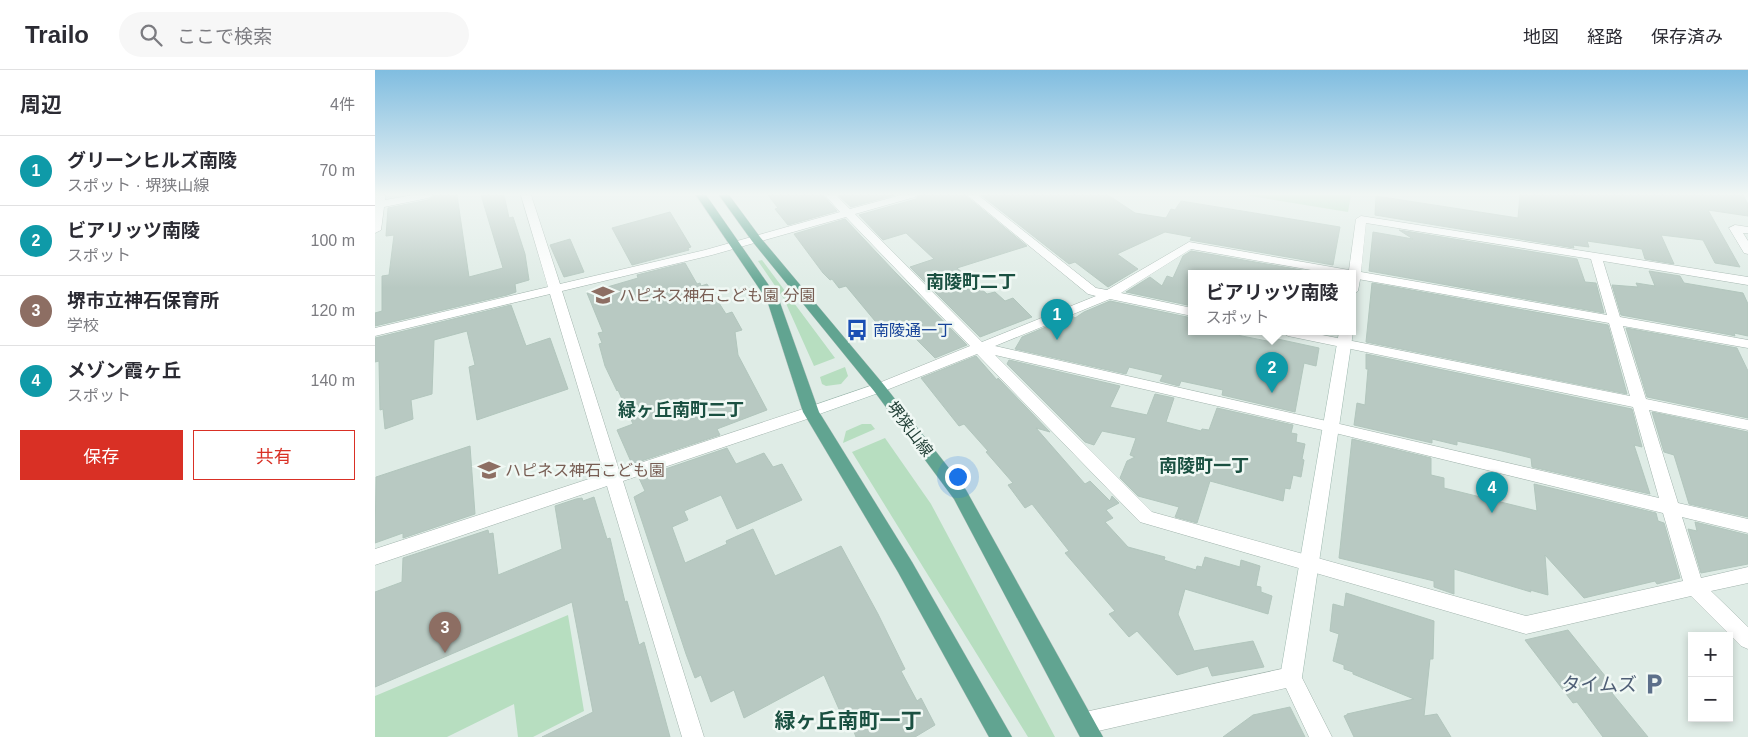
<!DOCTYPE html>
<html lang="ja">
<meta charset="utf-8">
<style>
body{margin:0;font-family:Helvetica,"Noto Sans JP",sans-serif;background:#f7f7f7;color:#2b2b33}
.controls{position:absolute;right:15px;bottom:15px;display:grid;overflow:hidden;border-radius:0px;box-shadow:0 2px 8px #0003}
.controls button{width:45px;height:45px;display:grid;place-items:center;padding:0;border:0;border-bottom:1px solid #e1e1e2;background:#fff;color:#2b2b33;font:25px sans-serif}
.you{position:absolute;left:582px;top:406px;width:18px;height:18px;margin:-12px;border:4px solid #fff;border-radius:50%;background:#1a73e8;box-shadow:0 0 0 8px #1a73e833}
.badge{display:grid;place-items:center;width:32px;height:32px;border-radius:50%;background:#d93025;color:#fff;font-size:16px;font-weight:700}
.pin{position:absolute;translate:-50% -41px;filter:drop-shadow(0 1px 2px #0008)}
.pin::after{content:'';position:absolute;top:26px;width:18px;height:15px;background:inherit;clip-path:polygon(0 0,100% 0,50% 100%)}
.popup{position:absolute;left:813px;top:200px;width:168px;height:65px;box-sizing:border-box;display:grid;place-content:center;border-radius:0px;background:#fff;filter:drop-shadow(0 1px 4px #0005);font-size:16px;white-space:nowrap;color:#7c7c81}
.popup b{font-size:19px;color:#2b2b33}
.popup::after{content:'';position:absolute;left:50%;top:100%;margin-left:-10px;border:10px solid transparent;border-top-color:#fff}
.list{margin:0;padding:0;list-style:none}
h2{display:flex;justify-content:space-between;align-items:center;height:65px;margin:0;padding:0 20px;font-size:21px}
h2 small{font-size:16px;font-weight:400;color:#7c7c81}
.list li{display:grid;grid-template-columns:32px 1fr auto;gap:15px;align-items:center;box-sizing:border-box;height:70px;padding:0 20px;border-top:1px solid #e1e1e2}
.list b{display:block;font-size:19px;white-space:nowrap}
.list p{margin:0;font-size:16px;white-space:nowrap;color:#7c7c81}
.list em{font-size:16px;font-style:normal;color:#7c7c81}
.actions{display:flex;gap:10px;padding:15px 20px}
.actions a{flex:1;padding:11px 0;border:1px solid #d93025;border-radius:0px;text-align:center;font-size:18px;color:#d93025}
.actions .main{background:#d93025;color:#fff}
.icon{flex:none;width:28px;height:28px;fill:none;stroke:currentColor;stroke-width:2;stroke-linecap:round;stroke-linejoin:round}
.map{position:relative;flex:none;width:1373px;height:667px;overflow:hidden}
header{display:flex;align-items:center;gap:30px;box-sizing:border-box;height:70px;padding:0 25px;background:#fff;border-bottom:1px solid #e1e1e2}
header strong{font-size:24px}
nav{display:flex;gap:28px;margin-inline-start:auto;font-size:18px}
.search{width:350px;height:45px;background:#f7f7f7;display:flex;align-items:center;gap:12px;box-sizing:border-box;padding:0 18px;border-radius:28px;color:#7c7c81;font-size:19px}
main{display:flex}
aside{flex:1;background:#fff}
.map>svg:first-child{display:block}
</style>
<header>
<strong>Trailo</strong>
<div class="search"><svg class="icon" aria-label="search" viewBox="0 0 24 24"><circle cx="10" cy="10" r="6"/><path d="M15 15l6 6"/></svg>ここで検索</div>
<nav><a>地図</a><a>経路</a><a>保存済み</a></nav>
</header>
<main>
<aside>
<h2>周辺<small>4件</small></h2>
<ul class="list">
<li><span class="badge" style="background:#0f9aa8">1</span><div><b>グリーンヒルズ南陵</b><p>スポット · 堺狭山線</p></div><em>70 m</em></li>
<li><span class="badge" style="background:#0f9aa8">2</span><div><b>ビアリッツ南陵</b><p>スポット</p></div><em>100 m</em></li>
<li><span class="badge" style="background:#8d6e63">3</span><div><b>堺市立神石保育所</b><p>学校</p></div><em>120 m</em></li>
<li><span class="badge" style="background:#0f9aa8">4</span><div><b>メゾン霞ヶ丘</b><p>スポット</p></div><em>140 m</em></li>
</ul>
<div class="actions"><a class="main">保存</a><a>共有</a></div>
</aside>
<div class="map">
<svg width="1373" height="667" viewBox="0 0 1373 667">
<rect width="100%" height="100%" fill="#dfece6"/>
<g fill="#b7dec0">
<polygon points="870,125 976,125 973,142"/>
<polygon points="387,190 460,288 439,296 409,229 383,191"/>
<polygon points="470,297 473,306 466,314 451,316 447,314 445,307"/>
<polygon points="487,354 496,354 500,359 468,373 471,361"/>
<polygon points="510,368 556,434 680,667 653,667 477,382"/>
<polygon points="193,545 209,641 158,667 143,667 139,634 72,667 0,667 0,626"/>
</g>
<g fill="#b8c9c2" stroke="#b2c6bd">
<polygon points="60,125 82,125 94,207 128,198 106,125 129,125 134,148 138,147 150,184 154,210 140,214 141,222 132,225 0,256 0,243 7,241 7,206 14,205 19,165 11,166 13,138 53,130"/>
<polygon points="393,125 448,125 462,141 413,155 400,139 403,138"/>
<polygon points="463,125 520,125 476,137"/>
<polygon points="543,125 590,125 652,176 582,198 612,224 620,222 630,231 638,228 657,247 605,267 535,197 559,189 531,163 508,170 484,145 541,129"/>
<polygon points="606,125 733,125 760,143 791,148 796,139 800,140 806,131 965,157 958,195 815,170 817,167 790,162 742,184 763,199 733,217 700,192 694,194"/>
<polygon points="1145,125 1368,125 1373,134 1373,146 1333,140 1365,197 1340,193 1328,170 1286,165 1299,194 1270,189 1267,179 1212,171 1214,177 1198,175 1199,178 1000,145 1001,126 1143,148"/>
<polygon points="295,142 316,177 313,178 314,180 257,195 237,158"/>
<polygon points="470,149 520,202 592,275 560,288 533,261 519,266 510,255 505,257 471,216 464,218 457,209 455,210 448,203 419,164"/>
<polygon points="1024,160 1202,189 1210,212 1221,213 1229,243 994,201 998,162 1038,169"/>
<polygon points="195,169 209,202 189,207 175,175"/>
<polygon points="816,181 950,204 817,204 817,236 751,222 775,207 787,216 792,206 798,208 808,186"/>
<polygon points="310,193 322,214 325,213 326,216 332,214 351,244 357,242 367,260 360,262 363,285 392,340 342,359 345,365 257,394 242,360 258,354 243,320 242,321 230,296 224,274 227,273 223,263 228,262 212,223 263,208 262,205"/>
<polygon points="1274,201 1305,206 1309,213 1368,223 1373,234 1373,266 1359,263 1360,266 1356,265 1246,245 1237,215 1263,217 1261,213 1280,216"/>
<polygon points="997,213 1233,255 1252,324 991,272"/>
<polygon points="735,231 817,248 817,262 847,262 897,272 898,268 944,278 941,296 929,293 920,342 847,325 848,320 806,311 804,316 785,311 788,305 754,297 751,304 640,279 647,267 697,246 700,248 709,242"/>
<polygon points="136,235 151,276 175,268 193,319 102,350 94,297 100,295 92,261 59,270 57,324 36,330 38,349 10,359 8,339 5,340 4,291 0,292 0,268"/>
<polygon points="1251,258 1362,278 1373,301 1373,348 1272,327"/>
<polygon points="991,284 1257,339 1267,377 1259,375 1275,424 1157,397 1156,388 1119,379 1082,371 1082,375 1057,369 1057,373 979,355 982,333 990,335 993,299 991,299"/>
<polygon points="601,286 622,310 623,308 675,362 661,358 710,414 715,411 735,431 737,426 744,433 731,440 738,448 730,452 753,477 790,487 789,490 821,500 822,496 827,497 830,487 865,497 866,490 885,496 881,516 886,517 886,522 897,526 893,544 810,519 803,544 819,581 878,571 889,597 837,606 833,596 802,605 762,561 754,567 734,544 740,541 690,483 694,481 657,434 650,438 633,415 638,413 611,382 613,381 589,354 584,356 546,308"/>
<polygon points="634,290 745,316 735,337 772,345 780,324 799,328 791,352 826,361 827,359 834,360 842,338 918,355 916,363 922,364 921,372 930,374 927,389 929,390 926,407 918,405 915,419 910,418 908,431 835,411 822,453 800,447 804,437 763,426 745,408 752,391 760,387 755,385 761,368 727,361 719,375 710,372 632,294"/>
<polygon points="1277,342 1373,362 1373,447 1314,434 1299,385 1289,382"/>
<polygon points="977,369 1056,388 1056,405 1069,408 1069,418 1162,441 1159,414 1281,443 1283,451 1289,453 1305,508 1282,514 1280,511 1259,516 1209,528 1170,485 1173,525 1155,520 1156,522 1079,499 1079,524 1059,517 1059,511 964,488"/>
<polygon points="95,376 100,444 28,468 28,463 0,473 1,407"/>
<polygon points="352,378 361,394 389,383 398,397 407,394 427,430 362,459 346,425 309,441 313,450 297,457 310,493 352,474 351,471 378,459 400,506 466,476 503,544 530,599 526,601 542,631 546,628 560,655 540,667 481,667 472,644 467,646 449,605 369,648 359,620 336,632 326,605 320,608 311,584 259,427 270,421 264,408"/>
<polygon points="219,427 232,469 235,468 250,532 252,531 264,575 269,572 295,667 167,667 218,642 197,532 0,617 0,522 27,512 28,488 113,460 114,464 118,463 123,505 187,479 180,436 201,429 207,428 208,431"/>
<polygon points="1320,452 1373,465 1373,494 1326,503 1313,459 1322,461"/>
<polygon points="971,523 1059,551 1058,589 1055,589 1049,646 1062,644 1076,667 979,667 969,646 972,645 972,644 1039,629 978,604 978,602 969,599 969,595 958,591 964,564 955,561 958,534 969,537"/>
<polygon points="1193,560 1243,622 1237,623 1273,667 1228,667 1202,632 1198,633 1150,570"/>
<polygon points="915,637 930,667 848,667 878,645"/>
</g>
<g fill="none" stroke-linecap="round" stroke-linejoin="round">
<g stroke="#a2b4ad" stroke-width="1">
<g id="street">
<polygon points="0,125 10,125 10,130 38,125 58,125 53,128 9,137 6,160 0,163"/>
<path d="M146,125H156L185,214L330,180L465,142L450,125H461L475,139L526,125H541L540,127L480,144L607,272L721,226L713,224L592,125H603L721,218L732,220L814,172L974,200L981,149L986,146L1373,207V215L1228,191L1245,247L1373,270V278L1248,256L1271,329L1373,350V360L1274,340L1303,433L1373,449V463L1307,447L1326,508L1373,497V513L1336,521L1373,557V579L1366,576L1316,526L1151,564L765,452L602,284L509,321H499L497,318L499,315L595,276L471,147L337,185L187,221L244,400L431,338L436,337L441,338L444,342L441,346L248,411L329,667H307L232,416L0,495V479L229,404L175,224L0,266V258L173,217ZM991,153L1216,189L1232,245L986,202ZM816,179L959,204H977V208L1234,253L1255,326L932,262H906L913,266L1258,337L1284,428L956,352L620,276L735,229L817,246V238L746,223ZM620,285L956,362L1288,443L1308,511L1151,546L777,442Z"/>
<polygon points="1360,155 1373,157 1373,163 1368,163 1373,171 1373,184 1369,183 1354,158"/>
<polygon points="916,597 923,600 957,667 934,667 911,618 710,664 702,661 699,653 702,645 710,642"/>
</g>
</g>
<g stroke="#9db8ae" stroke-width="1">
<g id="secondary">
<polygon points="980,200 986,204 983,221 977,225 977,204 974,204"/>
<polygon points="977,261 978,262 927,607 923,614 916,617 909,614 905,607 964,262"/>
<polygon points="504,313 509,315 511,318 509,321 436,347 431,346 428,342 431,338"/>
</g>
</g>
<g stroke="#c0c9c6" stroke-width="1">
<g id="primary">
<polygon points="321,125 331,125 404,230 444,342 537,492 637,667 614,667 523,502 428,342 392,230"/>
<polygon points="344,125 354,125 385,167 509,315 591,420 728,667 705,667 579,429 499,321 377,171"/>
</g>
</g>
<use href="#street" fill="#fff" fill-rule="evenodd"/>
<use href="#secondary" fill="#fff" fill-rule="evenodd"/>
<use href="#primary" fill="#61a491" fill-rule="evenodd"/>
</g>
<linearGradient id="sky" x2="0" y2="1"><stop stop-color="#80bde0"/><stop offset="0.57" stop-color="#f1f6f4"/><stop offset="1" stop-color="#f1f6f4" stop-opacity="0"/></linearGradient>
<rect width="1373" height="218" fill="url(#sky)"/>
<defs>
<g id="school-bare" transform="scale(1.725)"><path d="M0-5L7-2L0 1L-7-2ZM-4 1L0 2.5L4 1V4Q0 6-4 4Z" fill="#8d6e63" stroke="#f0f8f4" stroke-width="2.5" paint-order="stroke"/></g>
<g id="bus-bare" transform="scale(1.725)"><path d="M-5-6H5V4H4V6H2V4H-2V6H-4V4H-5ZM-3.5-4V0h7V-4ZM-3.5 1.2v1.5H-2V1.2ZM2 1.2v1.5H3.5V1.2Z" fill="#1a4fb4" stroke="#f0f8f4" stroke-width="2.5" paint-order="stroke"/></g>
<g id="parking-bare" transform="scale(1.725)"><path d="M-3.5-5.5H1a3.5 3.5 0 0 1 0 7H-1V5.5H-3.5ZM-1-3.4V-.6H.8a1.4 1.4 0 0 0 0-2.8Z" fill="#5c6f8a" stroke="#f0f8f4" stroke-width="2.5" paint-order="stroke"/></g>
</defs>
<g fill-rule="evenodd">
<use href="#school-bare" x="228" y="225"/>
<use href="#bus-bare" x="482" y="260"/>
<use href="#school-bare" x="114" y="400"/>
<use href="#parking-bare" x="1279" y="614"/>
</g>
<g text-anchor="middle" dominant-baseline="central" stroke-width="5" stroke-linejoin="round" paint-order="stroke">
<g font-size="16" fill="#785e54" stroke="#f0f8f4" text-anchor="start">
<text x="244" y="225">ハピネス神石こども園 分園</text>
<text x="130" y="400">ハピネス神石こども園</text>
</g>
<g font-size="16" fill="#164399" stroke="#f0f8f4" text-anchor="start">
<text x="498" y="260">南陵通一丁</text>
</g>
<g font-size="16" fill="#1f3d34" stroke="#f0f8f4">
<text transform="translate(535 359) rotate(53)">堺狭山線</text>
</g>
<g font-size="18" font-weight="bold" fill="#1a5041" stroke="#f0f8f4">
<text x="596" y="212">南陵町二丁</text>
<text x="306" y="340">緑ヶ丘南町二丁</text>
<text x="829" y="396">南陵町一丁</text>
</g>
<g font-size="19" fill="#4e5e75" stroke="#f0f8f4" text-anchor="end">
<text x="1262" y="614">タイムズ</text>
</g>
<g font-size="21" font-weight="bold" fill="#1a5041" stroke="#f0f8f4">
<text x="473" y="650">緑ヶ丘南町一丁</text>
</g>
</g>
</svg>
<div class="controls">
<button>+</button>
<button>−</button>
</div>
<div class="you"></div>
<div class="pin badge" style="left:682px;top:270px;background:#0f9aa8">1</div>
<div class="pin badge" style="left:897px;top:323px;background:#0f9aa8">2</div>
<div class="popup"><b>ビアリッツ南陵</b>スポット</div>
<div class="pin badge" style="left:70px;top:583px;background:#8d6e63">3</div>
<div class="pin badge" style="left:1117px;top:443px;background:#0f9aa8">4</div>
</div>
</main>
